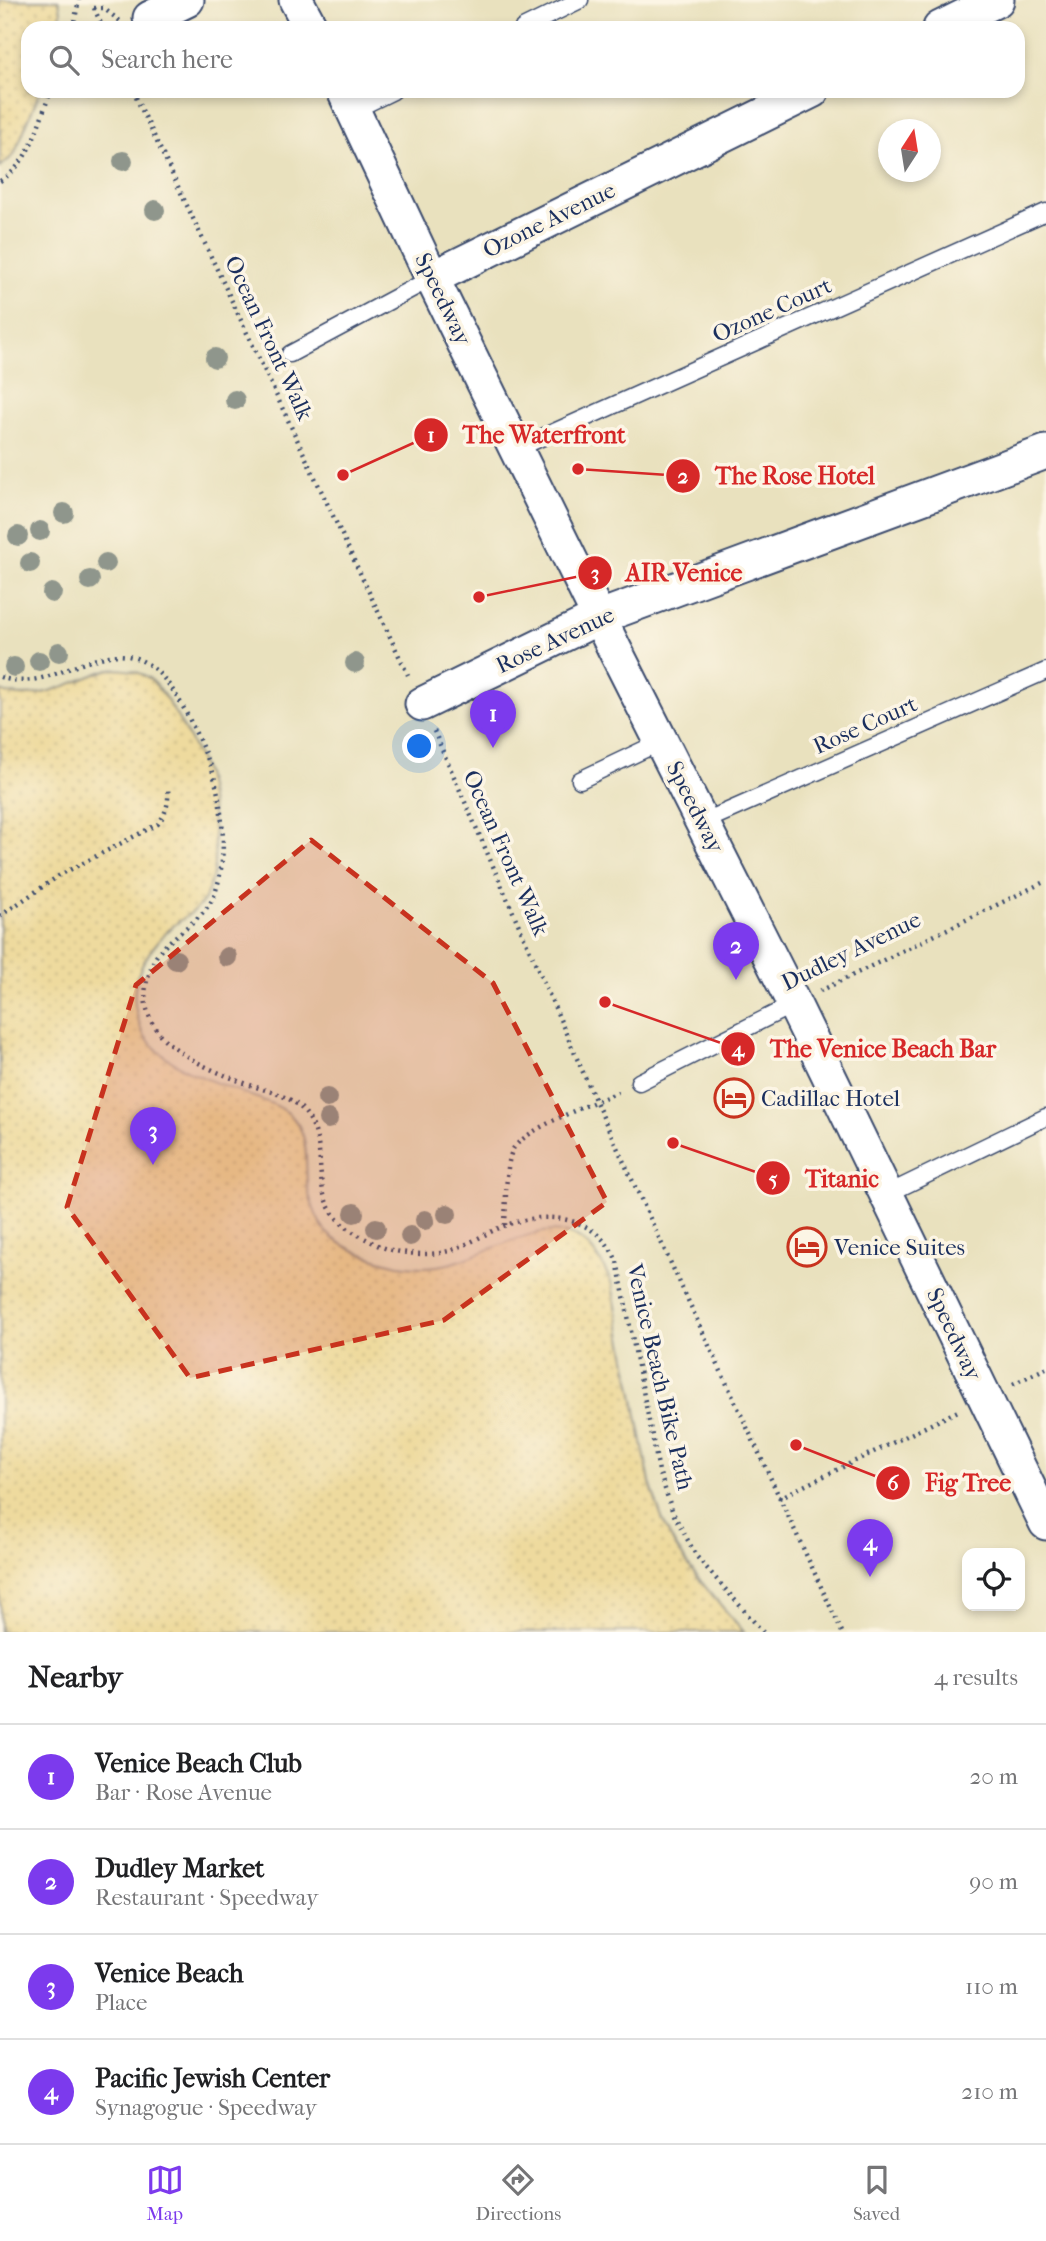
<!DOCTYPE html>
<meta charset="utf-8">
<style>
body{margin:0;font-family:"IM FELL French Canon",serif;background:#f2f2f2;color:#202124}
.controls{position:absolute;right:21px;bottom:21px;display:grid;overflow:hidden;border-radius:14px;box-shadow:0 4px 10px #0003}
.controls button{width:63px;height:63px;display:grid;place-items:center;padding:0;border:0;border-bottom:2px solid #e0e0e0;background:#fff;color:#202124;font:35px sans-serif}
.compass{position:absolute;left:878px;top:119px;width:63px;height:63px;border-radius:50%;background:#fff;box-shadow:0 4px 10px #0003;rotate:12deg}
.you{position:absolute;left:420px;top:747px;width:24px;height:24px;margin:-18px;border:5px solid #fff;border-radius:50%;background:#1a73e8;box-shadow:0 0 0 10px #1a73e833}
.badge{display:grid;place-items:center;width:46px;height:46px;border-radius:50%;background:#7c3aed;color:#fff;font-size:23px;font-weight:700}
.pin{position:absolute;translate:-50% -58px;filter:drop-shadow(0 2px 4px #0008)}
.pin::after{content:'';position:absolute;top:37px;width:24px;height:21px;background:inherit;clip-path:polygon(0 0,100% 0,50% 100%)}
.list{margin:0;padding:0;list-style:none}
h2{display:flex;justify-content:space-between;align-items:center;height:91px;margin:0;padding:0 28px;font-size:30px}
h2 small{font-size:23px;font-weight:400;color:#757577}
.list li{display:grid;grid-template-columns:46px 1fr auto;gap:21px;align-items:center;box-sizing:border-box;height:105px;padding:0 28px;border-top:2px solid #e0e0e0}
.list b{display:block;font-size:26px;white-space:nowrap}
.list p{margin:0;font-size:23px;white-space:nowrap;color:#757577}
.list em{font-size:23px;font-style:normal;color:#757577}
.icon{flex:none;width:38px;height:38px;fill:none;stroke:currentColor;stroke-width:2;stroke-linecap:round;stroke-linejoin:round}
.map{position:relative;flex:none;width:1046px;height:1632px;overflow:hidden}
.search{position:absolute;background:#fff;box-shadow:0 4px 10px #0003;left:21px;right:21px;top:21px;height:77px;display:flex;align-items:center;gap:18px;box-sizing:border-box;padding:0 24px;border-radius:21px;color:#757577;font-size:26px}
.sheet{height:511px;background:#fff}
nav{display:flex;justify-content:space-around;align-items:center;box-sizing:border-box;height:98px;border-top:2px solid #e0e0e0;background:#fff;font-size:19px;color:#757577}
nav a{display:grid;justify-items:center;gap:4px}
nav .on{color:#7c3aed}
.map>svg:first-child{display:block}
</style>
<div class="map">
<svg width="1046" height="1632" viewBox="0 0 1046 1632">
<defs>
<pattern id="sand-dots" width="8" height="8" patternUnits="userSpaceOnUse" patternTransform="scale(1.75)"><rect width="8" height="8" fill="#eeda9e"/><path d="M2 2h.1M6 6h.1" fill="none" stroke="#ccbb8a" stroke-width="1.8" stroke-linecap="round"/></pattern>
</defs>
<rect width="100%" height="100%" fill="#fcf5e5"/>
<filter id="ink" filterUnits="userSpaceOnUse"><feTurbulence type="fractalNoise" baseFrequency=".0143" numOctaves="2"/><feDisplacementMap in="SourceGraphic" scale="14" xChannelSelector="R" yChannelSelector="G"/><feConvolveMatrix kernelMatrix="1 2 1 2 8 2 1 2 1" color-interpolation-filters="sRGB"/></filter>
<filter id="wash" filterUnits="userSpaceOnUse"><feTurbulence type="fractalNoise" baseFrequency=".00686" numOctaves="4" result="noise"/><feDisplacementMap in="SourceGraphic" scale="28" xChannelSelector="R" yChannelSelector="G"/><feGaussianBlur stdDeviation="1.57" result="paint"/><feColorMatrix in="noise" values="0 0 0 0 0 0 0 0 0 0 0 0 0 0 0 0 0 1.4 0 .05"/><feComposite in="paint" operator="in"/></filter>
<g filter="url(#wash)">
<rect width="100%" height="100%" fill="#e9e1be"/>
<g fill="url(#sand-dots)" stroke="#84847e" stroke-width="2">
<polygon points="0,0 59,0 61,12 59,28 28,28 28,91 40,91 14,155 0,167"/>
<path d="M110,669C123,669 139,670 150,679C166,692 197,751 204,771C211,793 218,855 212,878C210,884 208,892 205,898C200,909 183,918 173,926C148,949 127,979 137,1015C139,1021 140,1029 144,1035C168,1070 216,1082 254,1097C265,1101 279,1105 288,1113C310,1132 305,1156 307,1182C307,1194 318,1223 326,1232C343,1249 375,1260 399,1265C416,1268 434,1268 452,1263C518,1244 576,1192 612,1285L650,1483C657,1504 663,1525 675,1545C694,1576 720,1604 744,1632H0V691C35,705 76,680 110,669Z"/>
</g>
</g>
<g filter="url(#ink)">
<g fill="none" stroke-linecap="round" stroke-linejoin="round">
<g stroke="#3a4a6c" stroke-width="19">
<g id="lane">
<polyline points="523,28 580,0"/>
<polyline points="354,110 393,91"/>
<polyline points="290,354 432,278"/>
<polyline points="516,449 1046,212"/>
<polyline points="580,780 662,741"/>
<polyline points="703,822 1046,671"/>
<polyline points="639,1082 794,1004"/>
<polyline points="887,1194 1046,1117"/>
</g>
</g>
<g stroke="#3a4a6c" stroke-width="37">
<g id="street">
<polyline points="296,0 311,28"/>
<polyline points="150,18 187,0"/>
<polyline points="940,28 997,0"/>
<polyline points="344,91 432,278 615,650 794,1004 1046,1523"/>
<polyline points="432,278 812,91"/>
<polyline points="422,704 600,617 1046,452"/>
</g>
</g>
<g stroke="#3a4a6c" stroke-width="4.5" stroke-dasharray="2 5" stroke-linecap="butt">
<polyline points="94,8 103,8 120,21"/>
<polyline points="94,8 103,28"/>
<polyline points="73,28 79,0"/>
<polyline points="133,91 408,675"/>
<path d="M0,181C31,163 38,123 51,91"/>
<path d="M0,677C19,684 39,680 58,673C74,667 92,659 109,656C167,646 191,726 211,766C223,806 229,857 214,896C203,922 164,938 153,962C151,966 150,972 148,977C144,991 144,1004 150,1018C162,1052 222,1075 253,1086C270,1092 288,1095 301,1108C340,1149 294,1204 364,1238C372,1242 380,1247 388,1249C404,1254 424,1255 440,1253C463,1249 483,1234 504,1226C537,1213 581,1213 606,1243C610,1248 614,1255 617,1261L659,1471L673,1513L697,1557L763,1632"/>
<polyline points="434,731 596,1102 842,1632"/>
<path d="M0,916L60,875L158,824C167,812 169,802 168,787"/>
<polyline points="820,991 1046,881"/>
<path d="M505,1225C506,1208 505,1163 513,1149C526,1128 594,1103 618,1092"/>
<polyline points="1013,1384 1046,1368"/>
<polyline points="779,1498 958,1411"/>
</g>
<use href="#lane" stroke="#fff" stroke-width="16"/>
<use href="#street" stroke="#fff" stroke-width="33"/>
</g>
<g fill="#8f968c">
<circle cx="123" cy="161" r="10"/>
<circle cx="155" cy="210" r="10"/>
<circle cx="215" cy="358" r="10"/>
<circle cx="235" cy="400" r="10"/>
<circle cx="64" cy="513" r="10"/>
<circle cx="40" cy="531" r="10"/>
<circle cx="18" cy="536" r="10"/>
<circle cx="30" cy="563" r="10"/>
<circle cx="106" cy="563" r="10"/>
<circle cx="90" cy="580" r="10"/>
<circle cx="52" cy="593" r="10"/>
<circle cx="59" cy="652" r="10"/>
<circle cx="39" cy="661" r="10"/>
<circle cx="355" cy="663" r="10"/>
<circle cx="14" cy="667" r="10"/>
<circle cx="227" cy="957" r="10"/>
<circle cx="176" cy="960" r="10"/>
<circle cx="327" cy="1098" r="10"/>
<circle cx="328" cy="1119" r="10"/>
<circle cx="354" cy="1213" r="10"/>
<circle cx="447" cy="1214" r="10"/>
<circle cx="425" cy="1220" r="10"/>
<circle cx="376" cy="1228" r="10"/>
<circle cx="410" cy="1236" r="10"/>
</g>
</g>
<path fill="#c8321e" fill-opacity="0.2" stroke="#c8321e" stroke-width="5" stroke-dasharray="14 9" stroke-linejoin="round" d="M311,840L493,983L607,1202L444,1320L190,1378L67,1207L136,985Z"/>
<defs>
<g id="hotel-ring" transform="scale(2.0125)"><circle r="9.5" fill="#fcf5e5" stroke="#c8321e" stroke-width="1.5"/><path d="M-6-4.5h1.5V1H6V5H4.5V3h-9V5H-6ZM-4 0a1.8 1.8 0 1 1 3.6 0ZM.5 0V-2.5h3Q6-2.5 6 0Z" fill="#c8321e"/></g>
</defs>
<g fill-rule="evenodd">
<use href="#hotel-ring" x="734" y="1098"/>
<use href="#hotel-ring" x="807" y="1247"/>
</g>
<g text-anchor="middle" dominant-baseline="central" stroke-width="7" stroke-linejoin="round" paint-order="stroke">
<g font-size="23" fill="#1b2f5e" stroke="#fcf5e5">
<text transform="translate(549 220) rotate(-26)">Ozone Avenue</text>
<text transform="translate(443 299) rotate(64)">Speedway</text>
<text transform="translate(772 310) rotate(-24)">Ozone Court</text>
<text transform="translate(269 338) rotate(65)">Ocean Front Walk</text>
<text transform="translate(555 640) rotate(-25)">Rose Avenue</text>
<text transform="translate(865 725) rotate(-24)">Rose Court</text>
<text transform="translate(695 807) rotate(63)">Speedway</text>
<text transform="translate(506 853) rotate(66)">Ocean Front Walk</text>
<text transform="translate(851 951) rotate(-26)">Dudley Avenue</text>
<text transform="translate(954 1334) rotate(65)">Speedway</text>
<text transform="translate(660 1377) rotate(77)">Venice Beach Bike Path</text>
</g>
<g font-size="23" fill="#1b2f5e" stroke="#fcf5e5" text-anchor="start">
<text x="761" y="1098">Cadillac Hotel</text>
<text x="834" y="1247">Venice Suites</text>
</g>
</g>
<path fill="none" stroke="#d62828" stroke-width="2.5" d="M343 475L431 435M578 469L683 476M479 597L595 573M605 1002L738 1049M673 1143L773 1178M796 1445L893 1483"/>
<g fill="#d62828" stroke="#fcf5e5" stroke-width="2.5">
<circle cx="343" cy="475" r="7"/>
<circle cx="578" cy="469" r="7"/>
<circle cx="479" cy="597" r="7"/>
<circle cx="605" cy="1002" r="7"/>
<circle cx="673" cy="1143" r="7"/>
<circle cx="796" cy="1445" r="7"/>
<circle cx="431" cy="435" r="18"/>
<circle cx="683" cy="476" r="18"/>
<circle cx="595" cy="573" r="18"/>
<circle cx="738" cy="1049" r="18"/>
<circle cx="773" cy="1178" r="18"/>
<circle cx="893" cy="1483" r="18"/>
</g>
<g font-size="21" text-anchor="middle" font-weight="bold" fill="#fff">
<text x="431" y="442">1</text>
<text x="683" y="483">2</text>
<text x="595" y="580">3</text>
<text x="738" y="1056">4</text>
<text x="773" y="1186">5</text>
<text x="893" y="1490">6</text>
</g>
<g font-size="24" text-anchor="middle" font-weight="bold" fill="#d62828" stroke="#fcf5e5" stroke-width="7" stroke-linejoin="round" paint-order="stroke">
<text x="544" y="443">The Waterfront</text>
<text x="795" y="484">The Rose Hotel</text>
<text x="684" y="581">AIR Venice</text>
<text x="883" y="1057">The Venice Beach Bar</text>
<text x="842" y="1187">Titanic</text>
<text x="968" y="1491">Fig Tree</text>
</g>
</svg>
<div class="controls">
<button><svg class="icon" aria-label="locate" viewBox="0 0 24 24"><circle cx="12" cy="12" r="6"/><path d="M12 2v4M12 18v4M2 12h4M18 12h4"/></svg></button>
</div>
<svg class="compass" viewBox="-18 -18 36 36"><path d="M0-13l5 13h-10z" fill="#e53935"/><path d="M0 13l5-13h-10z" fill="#757577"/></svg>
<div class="you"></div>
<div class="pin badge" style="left:493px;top:748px">1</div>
<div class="pin badge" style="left:736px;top:980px">2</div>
<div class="pin badge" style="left:153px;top:1165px">3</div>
<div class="pin badge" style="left:870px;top:1577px">4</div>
<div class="search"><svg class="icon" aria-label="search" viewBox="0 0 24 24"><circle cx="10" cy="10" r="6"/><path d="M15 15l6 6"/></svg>Search here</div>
</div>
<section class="sheet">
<h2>Nearby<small>4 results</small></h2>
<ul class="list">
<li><span class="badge">1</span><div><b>Venice Beach Club</b><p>Bar · Rose Avenue</p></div><em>20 m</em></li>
<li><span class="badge">2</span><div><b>Dudley Market</b><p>Restaurant · Speedway</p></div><em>90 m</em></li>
<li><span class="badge">3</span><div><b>Venice Beach</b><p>Place</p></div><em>110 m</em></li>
<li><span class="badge">4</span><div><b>Pacific Jewish Center</b><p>Synagogue · Speedway</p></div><em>210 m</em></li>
</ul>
</section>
<nav>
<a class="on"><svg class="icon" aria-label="map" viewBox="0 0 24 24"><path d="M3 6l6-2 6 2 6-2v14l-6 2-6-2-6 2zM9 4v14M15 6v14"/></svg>Map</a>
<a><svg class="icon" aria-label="directions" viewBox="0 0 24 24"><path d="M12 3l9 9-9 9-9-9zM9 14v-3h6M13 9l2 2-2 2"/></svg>Directions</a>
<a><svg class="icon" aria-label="saved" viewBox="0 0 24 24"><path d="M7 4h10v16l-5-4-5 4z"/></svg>Saved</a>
</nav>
